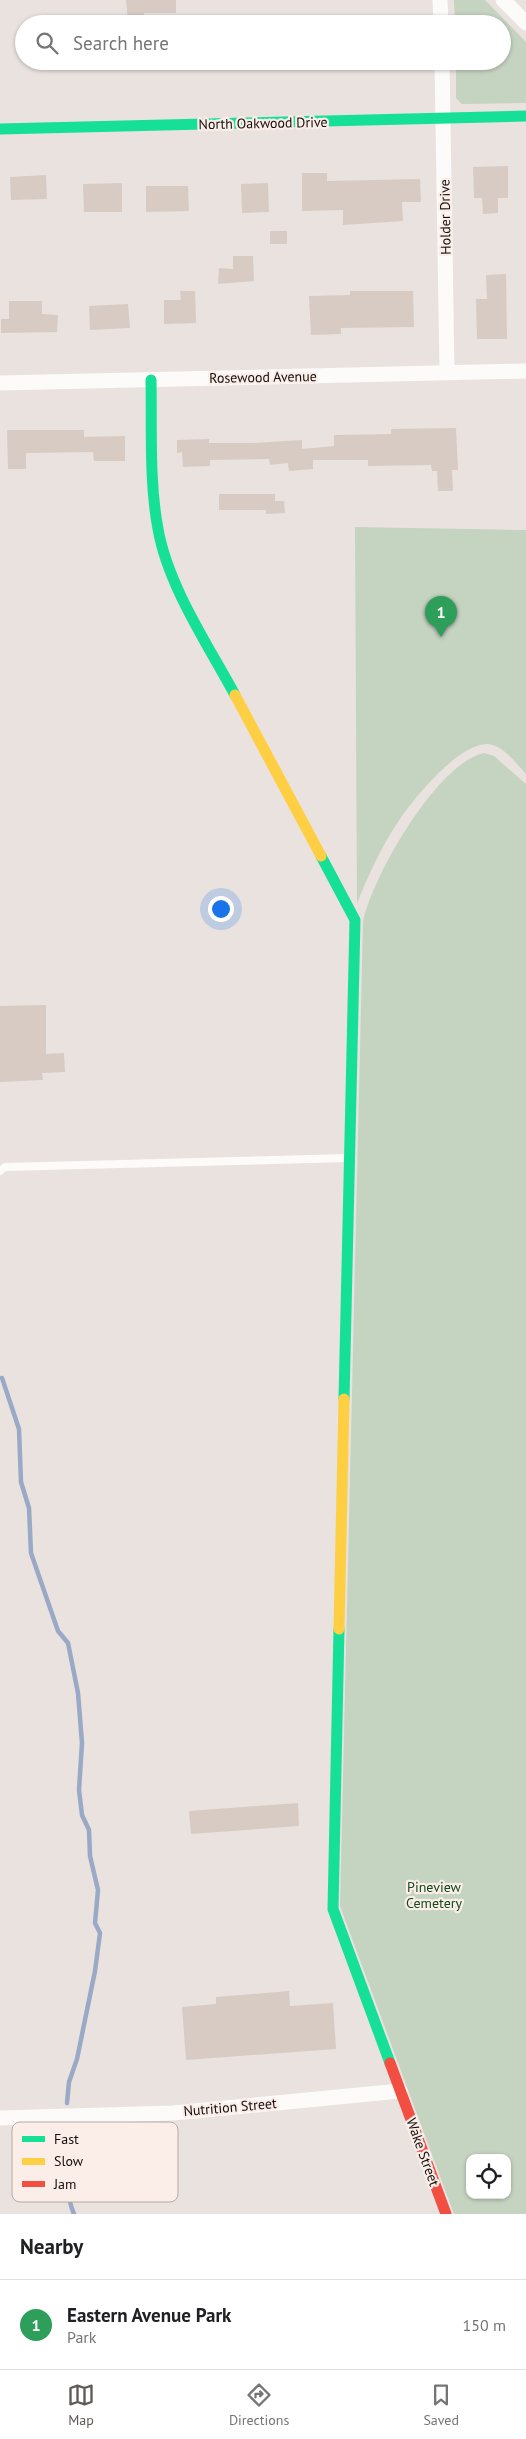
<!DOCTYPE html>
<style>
body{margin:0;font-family:"PT Sans",sans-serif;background:#f2f2f2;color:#202124}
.controls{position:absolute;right:15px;bottom:15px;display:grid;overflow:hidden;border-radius:10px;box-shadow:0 1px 4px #0004}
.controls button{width:45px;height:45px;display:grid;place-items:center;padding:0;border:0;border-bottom:1px solid #e0e0e0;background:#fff;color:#202124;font:25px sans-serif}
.you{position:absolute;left:220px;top:908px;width:18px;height:18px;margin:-12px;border:4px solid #fff;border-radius:50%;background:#1a73e8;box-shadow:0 0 0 8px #1a73e833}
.badge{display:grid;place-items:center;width:32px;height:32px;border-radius:50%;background:#5f5957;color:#fff;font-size:16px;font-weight:700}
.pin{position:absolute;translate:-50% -41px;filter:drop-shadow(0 1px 2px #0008)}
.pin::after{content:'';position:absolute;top:26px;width:18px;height:15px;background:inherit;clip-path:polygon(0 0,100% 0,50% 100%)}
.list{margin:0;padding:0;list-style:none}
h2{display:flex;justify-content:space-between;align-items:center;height:65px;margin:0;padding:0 20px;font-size:21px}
h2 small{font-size:16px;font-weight:400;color:#757577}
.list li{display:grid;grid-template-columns:32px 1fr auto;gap:15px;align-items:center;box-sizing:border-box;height:90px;padding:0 20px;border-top:1px solid #e0e0e0}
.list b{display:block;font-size:19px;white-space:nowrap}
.list p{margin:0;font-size:16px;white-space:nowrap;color:#757577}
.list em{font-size:16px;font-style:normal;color:#757577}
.icon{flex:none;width:28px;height:28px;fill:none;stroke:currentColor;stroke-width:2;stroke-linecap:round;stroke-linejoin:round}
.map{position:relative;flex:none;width:526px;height:2214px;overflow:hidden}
.search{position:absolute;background:#fff;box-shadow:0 1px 4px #0004;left:15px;right:15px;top:15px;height:55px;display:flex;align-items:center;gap:12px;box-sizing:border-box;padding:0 18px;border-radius:28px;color:#757577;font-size:19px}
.sheet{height:155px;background:#fff}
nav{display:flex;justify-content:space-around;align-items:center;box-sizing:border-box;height:70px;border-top:1px solid #e0e0e0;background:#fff;font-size:14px;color:#757577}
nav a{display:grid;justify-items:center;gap:2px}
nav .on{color:#5f5957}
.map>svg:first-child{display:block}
</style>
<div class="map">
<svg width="526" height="2214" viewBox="0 0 526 2214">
<rect width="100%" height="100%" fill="#e9e2df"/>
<g fill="#c5d3c1" fill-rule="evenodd">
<polygon points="454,0 485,0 526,42 526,103 462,104 456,98 456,61 502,61 502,24 455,24"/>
<path d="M355,527L526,530V774C516,763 503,745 488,744C459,743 415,797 400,819C382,845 369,874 357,903Z"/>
<path d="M484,753L494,756L526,784V2214H454L340,1906L363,922C372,877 437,763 484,753ZM470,2158H507V2195H470Z"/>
</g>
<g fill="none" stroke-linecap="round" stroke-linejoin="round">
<g stroke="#99a9c6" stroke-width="4.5">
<polyline points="2,1378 19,1429 21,1482 29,1508 31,1553 58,1631 68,1643 78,1693 82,1743 79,1790 82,1815 89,1830 90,1856 98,1890 95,1923 100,1933 95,1971 77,2059 69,2082 67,2103"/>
<path d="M66,2135C67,2160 64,2191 74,2214"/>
</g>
</g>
<g fill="#d8cbc4">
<polygon points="126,0 176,0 176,13 144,13 145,19 128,20"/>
<polygon points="508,166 508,198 498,198 498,213 483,214 482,198 474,198 473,167"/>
<polygon points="302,173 327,173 327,181 420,179 421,202 402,202 403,221 343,225 343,210 302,211"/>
<polygon points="46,175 47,199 11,200 10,177"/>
<polygon points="122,183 122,212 84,212 83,184"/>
<polygon points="268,183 269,212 242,213 241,184"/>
<polygon points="146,186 188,186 189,211 146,212"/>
<rect x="270" y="231" width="17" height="13"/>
<polygon points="233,256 253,256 254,281 218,284 219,268 233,269"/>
<polygon points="506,274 507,339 477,339 476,299 487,299 486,275"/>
<polygon points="180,291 195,291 196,323 164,324 164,300 181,300"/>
<polygon points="350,291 413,291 414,327 341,328 341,334 311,335 309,296 350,295"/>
<polygon points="9,301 42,301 42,314 58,315 57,332 1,333 1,319 9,319"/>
<polygon points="128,304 130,328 90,330 89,306"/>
<polygon points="456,428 458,470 452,470 453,491 438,491 437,471 432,471 431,465 368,466 368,460 313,460 313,469 289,471 288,463 270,465 269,459 210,460 210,466 183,467 182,452 177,453 177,440 209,439 209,443 253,443 302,440 302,449 334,446 334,435 391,434 391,429"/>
<polygon points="7,430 84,430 84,437 125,436 125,461 94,461 93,452 26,453 26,469 8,469"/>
<polygon points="219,494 275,494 275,501 284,501 285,513 266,514 266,510 219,510"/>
<polygon points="46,1005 46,1054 64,1053 65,1072 42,1073 43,1080 0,1082 0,1006"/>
<polygon points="298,1803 299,1826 191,1834 189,1811"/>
<polygon points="289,1991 290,2006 333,2003 336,2049 186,2060 182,2007 216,2004 216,1997"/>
</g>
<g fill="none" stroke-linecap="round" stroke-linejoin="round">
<polyline stroke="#fcfbfa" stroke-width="8" points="0,1171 5,1167 348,1158"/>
<g stroke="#fcfbfa" stroke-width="15">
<polyline points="440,0 441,24"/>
<polyline points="503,0 526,23"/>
<polyline points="442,61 447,372"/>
<polyline points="0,383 526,371"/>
<polyline points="0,2118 173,2113 400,2091"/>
</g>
<g stroke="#16e098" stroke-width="11">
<polyline points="0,129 526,116"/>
<path d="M151,380C152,429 149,481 158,529C168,586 208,645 235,695"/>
<polyline points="321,856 355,920 344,1399"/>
<polyline points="339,1629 333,1909 390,2063"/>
</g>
<g stroke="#ffcf43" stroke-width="11">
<polyline points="235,695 321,856"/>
<polyline points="339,1629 344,1399"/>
</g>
<polyline stroke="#f24e42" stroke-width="11" points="390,2063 446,2214"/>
</g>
<g text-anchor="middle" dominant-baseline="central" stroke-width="4.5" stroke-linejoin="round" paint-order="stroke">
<g font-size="14" fill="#140f0e" stroke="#fbede8">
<text transform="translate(263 123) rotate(-1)">North Oakwood Drive</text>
<text transform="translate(445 217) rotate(-91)">Holder Drive</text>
<text transform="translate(263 377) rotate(-1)">Rosewood Avenue</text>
<text transform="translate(230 2107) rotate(-5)">Nutrition Street</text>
<text transform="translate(423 2152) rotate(70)">Wake Street</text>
</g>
<g font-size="14" fill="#104c18" stroke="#fbede8">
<text x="434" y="1887">Pineview<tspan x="434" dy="16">Cemetery</tspan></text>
</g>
</g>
<rect x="12" y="2122" width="166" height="80" rx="8" fill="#fbede8" stroke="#b6aaa7" stroke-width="1"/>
<rect x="22" y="2136" width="23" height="6" fill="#16e098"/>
<rect x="22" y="2158" width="23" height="7" fill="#ffcf43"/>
<rect x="22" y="2181" width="23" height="6" fill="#f24e42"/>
<g font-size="14" fill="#140f0e">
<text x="54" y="2144">Fast</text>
<text x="54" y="2166">Slow</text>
<text x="54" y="2189">Jam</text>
</g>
</svg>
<div class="controls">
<button><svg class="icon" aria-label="locate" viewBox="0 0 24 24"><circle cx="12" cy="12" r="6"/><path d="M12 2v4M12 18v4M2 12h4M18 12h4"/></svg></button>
</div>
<div class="you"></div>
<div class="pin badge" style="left:441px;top:637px;background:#2e9e5b">1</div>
<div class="search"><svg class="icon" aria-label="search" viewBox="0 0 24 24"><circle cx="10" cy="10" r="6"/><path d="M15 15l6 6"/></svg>Search here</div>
</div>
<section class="sheet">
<h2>Nearby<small></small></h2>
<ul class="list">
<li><span class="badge" style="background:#2e9e5b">1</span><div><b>Eastern Avenue Park</b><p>Park</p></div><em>150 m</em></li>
</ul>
</section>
<nav>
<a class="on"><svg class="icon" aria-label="map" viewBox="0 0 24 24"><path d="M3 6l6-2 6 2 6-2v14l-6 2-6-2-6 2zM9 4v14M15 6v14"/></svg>Map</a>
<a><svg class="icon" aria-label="directions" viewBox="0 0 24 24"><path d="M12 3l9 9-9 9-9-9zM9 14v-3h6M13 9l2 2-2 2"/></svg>Directions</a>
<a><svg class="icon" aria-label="saved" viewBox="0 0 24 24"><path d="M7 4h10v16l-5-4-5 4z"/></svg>Saved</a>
</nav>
